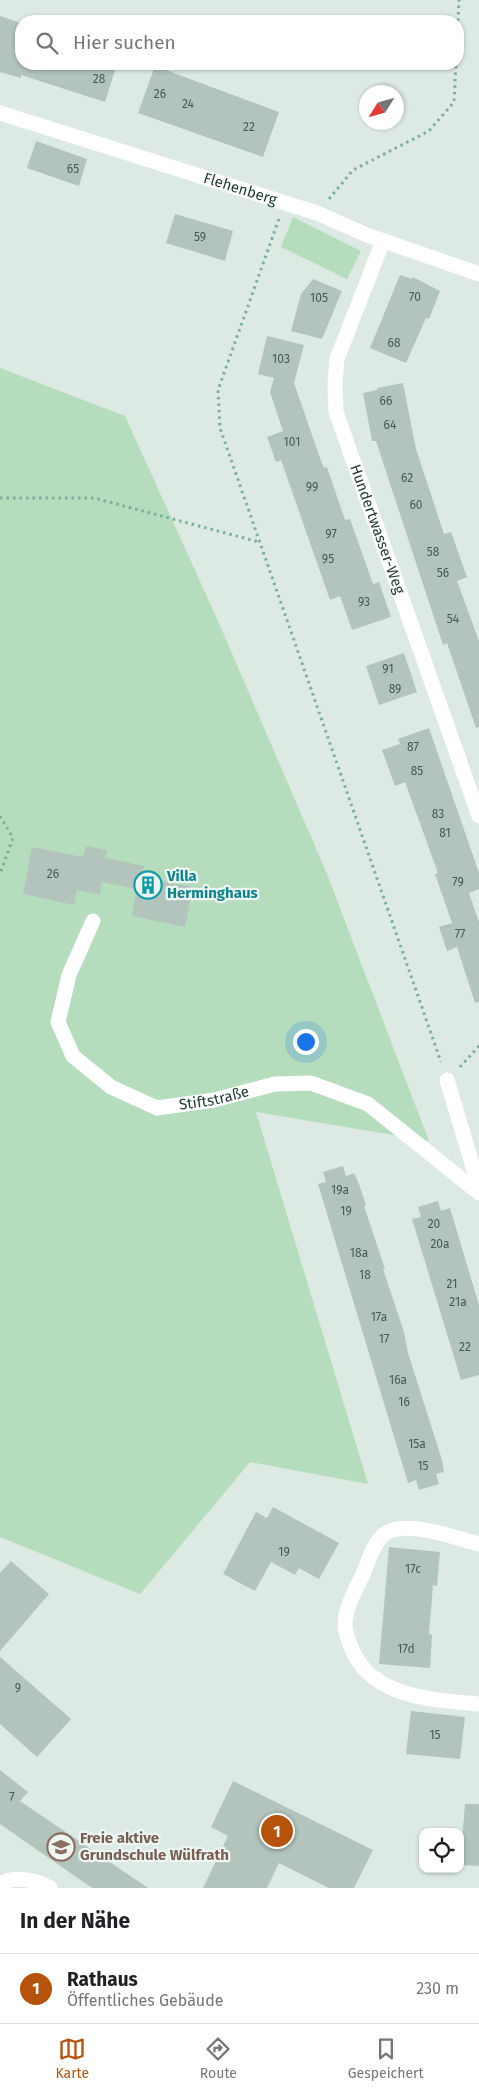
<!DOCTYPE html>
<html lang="de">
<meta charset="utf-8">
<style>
body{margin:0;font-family:"Fira Sans",sans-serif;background:#f6f6f6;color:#202124}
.controls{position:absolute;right:15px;bottom:15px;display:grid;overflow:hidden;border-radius:10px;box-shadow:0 1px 4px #0004}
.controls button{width:45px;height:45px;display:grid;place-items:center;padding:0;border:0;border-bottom:1px solid #e0e0e0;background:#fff;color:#202124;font:25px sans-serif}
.compass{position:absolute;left:359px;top:85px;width:45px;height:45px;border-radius:50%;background:#fff;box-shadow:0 1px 4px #0004;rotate:233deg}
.you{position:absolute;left:305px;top:1041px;width:18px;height:18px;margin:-12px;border:4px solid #fff;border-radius:50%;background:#1a73e8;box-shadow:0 0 0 8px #1a73e833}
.badge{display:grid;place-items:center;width:32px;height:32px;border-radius:50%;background:#b45309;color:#fff;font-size:16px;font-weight:700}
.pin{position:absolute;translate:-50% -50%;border:2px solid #fff;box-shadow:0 1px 5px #0006}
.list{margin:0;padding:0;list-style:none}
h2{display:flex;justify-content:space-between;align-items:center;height:65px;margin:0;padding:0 20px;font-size:21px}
h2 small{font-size:16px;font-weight:400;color:#757577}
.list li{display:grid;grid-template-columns:32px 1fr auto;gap:15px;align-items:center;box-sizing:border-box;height:70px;padding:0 20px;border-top:1px solid #e0e0e0}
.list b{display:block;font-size:19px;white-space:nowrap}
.list p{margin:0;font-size:16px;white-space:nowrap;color:#757577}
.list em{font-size:16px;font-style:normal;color:#757577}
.icon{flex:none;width:28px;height:28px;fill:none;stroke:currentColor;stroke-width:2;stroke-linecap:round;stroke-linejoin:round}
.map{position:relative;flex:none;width:479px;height:1888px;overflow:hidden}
.search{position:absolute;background:#fff;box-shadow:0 1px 4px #0004;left:15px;right:15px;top:15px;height:55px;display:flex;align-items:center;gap:12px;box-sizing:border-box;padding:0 18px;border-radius:20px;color:#757577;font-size:19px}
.sheet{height:135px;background:#fff}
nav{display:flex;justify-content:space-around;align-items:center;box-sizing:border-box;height:70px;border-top:1px solid #e0e0e0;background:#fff;font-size:14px;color:#757577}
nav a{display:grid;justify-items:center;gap:2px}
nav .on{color:#b45309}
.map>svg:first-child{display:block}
</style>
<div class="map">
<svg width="479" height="1888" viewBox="0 0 479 1888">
<rect width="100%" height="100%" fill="#ddeae3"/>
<g fill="#b5dcbd">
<polygon points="293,217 361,251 347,279 281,247"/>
<polygon points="0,368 125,416 218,621 327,874 429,1141 256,1112 368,1484 250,1462 140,1594 0,1537"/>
</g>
<g fill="#b3c4bc">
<polygon points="0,16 21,23 21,64 117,64 105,102 21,75 21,78 0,72"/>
<polygon points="155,66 279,112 263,157 138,113"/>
<polygon points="36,141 87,159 79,186 27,168"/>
<polygon points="175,214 233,231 225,261 166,243"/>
<polygon points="400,275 412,279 413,277 440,291 429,319 426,318 406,363 370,348"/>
<polygon points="313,279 342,291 322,339 291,331 301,294"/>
<polygon points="267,336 304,345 294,383 320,458 324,468 327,467 345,520 350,519 373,584 379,582 391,617 352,630 340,596 330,600 281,460 276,462 267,437 283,431 270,392 274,378 258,374"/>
<polygon points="403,383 416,449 444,534 451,532 467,577 457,581 479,641 479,727 476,728 447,643 443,645 376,441 372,441 363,393 377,390 377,388"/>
<polygon points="404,653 417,692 379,705 366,666"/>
<polygon points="429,728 479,873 479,889 469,893 479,922 479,1002 475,1003 457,947 447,951 439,927 452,923 435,874 438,873 405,782 395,786 382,750 400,744 398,739"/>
<polygon points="86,846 107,850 105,858 144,866 141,877 193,887 185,927 132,916 137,889 102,882 100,895 77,890 74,905 23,894 32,847 83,857"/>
<polygon points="343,1166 346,1176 354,1173 359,1184 366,1205 364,1206 385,1269 383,1269 404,1332 408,1353 442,1460 444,1472 436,1474 439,1484 419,1490 416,1480 408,1483 318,1184 326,1182 323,1172"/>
<polygon points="438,1201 441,1211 450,1208 479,1305 479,1375 461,1380 412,1219 421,1217 418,1207"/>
<polygon points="273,1507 339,1543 319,1579 299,1568 295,1575 271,1562 255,1591 223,1574 256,1512 267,1518"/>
<polygon points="389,1547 440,1552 437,1586 433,1585 431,1610 429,1634 432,1635 430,1668 379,1664"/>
<polygon points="11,1561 49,1594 0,1651 0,1573"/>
<polygon points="0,1657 71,1719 37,1757 0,1724"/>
<polygon points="411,1711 465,1717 460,1759 406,1754"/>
<polygon points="0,1770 28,1792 20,1801 148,1888 92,1888 0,1824"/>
<polygon points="233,1781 373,1850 354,1888 329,1888 279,1863 267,1888 203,1888 228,1836 211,1827"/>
<polygon points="465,1804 479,1804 479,1866 460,1865"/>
</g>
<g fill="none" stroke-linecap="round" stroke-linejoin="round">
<g stroke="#7dae9b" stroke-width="3" stroke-dasharray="2.5 4" stroke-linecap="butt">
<polyline points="458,21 459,0"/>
<polyline points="329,199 353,170 429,131 454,102 456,64"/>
<polyline points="279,219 218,390 220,428 441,1062"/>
<polyline points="0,498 94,498 259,542"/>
<polyline points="0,816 13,838 0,874"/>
<polyline points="460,1067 479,1046"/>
</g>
<g stroke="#fff" stroke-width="15">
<path id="s1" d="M0,113L317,213L367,235L479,274"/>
<path id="s2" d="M383,241L337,359L335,383L336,412L479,816"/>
<path id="s3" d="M93,921L69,975L58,1022L73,1056L111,1087L157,1108L214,1100L275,1084L311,1083L368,1104L479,1193"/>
<polyline points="447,1080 479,1187"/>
<path d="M479,1544C456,1538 416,1523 393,1530C376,1534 370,1557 364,1572C356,1589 345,1607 345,1625C345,1633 349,1641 351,1647C370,1698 434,1700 479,1704"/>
<path d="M0,1884C14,1875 37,1880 50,1888"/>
</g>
</g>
<defs>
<g id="building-ring" transform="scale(1.4375)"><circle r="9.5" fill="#edf6f1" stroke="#0f9aa8" stroke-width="1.5"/><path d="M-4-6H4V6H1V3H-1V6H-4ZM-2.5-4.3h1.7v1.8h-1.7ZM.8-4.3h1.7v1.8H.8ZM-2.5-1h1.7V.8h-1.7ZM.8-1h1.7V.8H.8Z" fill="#0f9aa8"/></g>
<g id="school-ring" transform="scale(1.4375)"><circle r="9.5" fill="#edf6f1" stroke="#8d6e63" stroke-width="1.5"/><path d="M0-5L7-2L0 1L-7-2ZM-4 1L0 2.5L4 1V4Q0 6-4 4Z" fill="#8d6e63"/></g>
</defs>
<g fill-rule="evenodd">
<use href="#building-ring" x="148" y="885"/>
<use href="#school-ring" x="61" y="1847"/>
</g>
<g text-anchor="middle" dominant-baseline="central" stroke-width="4.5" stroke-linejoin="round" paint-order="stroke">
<g font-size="12" fill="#445c53">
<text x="99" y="79">28</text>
<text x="160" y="94">26</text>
<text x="188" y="104">24</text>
<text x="249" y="127">22</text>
<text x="73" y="169">65</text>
<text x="200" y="237">59</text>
<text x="415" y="297">70</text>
<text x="319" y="298">105</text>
<text x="394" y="343">68</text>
<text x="281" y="359">103</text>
<text x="386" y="401">66</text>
<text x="390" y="425">64</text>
<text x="292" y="442">101</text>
<text x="407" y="478">62</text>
<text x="312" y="487">99</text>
<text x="416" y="505">60</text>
<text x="331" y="534">97</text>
<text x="433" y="552">58</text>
<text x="328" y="559">95</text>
<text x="443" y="573">56</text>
<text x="364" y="602">93</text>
<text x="453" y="619">54</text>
<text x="388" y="669">91</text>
<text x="395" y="689">89</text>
<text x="413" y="747">87</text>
<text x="417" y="771">85</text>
<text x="438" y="814">83</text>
<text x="445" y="833">81</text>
<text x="53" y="874">26</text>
<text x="458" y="882">79</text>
<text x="460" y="934">77</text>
<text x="340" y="1190">19a</text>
<text x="346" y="1211">19</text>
<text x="434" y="1224">20</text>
<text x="440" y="1244">20a</text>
<text x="359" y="1253">18a</text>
<text x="365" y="1275">18</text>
<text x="452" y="1284">21</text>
<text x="458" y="1302">21a</text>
<text x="379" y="1317">17a</text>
<text x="384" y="1339">17</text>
<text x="465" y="1347">22</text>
<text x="398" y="1380">16a</text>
<text x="404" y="1402">16</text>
<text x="417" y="1444">15a</text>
<text x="423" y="1466">15</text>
<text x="284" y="1552">19</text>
<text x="413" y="1569">17c</text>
<text x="406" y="1649">17d</text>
<text x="18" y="1688">9</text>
<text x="435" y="1735">15</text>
<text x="12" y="1797">7</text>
</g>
<g font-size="15" fill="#1f3930" stroke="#edf6f1">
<text stroke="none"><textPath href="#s1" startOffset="252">Flehenberg</textPath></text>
<text stroke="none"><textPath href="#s2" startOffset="304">Hundertwasser-Weg</textPath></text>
<text stroke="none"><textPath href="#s3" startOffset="302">Stiftstraße</textPath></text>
</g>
<g font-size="15" font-weight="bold" fill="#0d838f" stroke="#edf6f1" text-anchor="start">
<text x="167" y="876">Villa<tspan x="167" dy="17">Herminghaus</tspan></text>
</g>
<g font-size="15" font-weight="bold" fill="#785e54" stroke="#edf6f1" text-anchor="start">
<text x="80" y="1838">Freie aktive<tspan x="80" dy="17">Grundschule Wülfrath</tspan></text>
</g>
</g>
</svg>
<div class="controls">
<button><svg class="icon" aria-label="locate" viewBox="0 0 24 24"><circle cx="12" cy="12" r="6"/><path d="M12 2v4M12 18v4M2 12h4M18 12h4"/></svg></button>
</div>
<svg class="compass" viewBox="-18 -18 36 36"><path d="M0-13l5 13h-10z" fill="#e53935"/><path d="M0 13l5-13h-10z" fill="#757577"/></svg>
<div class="you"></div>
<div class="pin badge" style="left:277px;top:1831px">1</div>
<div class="search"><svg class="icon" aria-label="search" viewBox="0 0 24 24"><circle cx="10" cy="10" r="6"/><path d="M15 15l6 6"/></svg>Hier suchen</div>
</div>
<section class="sheet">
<h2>In der Nähe<small></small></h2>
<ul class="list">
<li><span class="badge">1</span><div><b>Rathaus</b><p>Öffentliches Gebäude</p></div><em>230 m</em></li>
</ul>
</section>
<nav>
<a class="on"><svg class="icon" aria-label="map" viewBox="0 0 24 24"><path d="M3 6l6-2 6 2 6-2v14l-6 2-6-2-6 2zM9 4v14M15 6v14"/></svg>Karte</a>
<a><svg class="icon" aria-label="directions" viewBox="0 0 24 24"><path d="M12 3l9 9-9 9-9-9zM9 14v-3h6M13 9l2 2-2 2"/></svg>Route</a>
<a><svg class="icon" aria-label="saved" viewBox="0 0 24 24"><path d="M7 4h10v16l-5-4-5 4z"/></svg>Gespeichert</a>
</nav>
